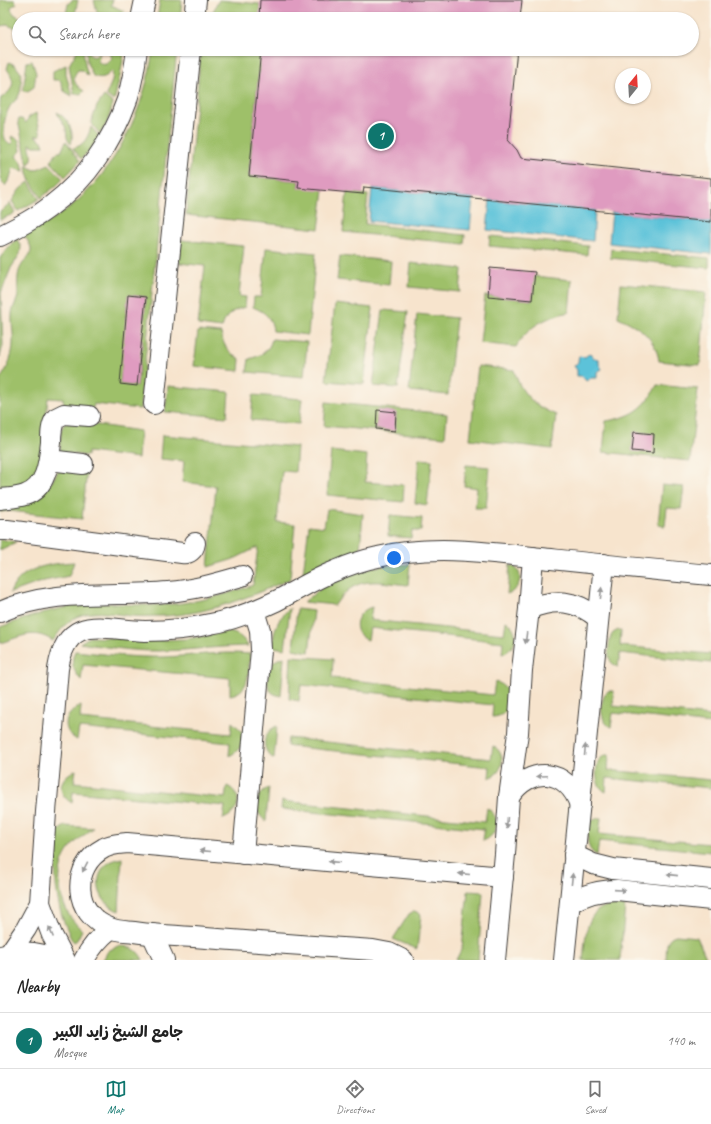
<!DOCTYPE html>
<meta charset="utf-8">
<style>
body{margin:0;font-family:Caveat,"Playpen Sans Arabic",sans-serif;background:#f2f2f2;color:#222}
.compass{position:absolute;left:615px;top:68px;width:36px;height:36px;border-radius:50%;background:#fff;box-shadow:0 1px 3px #0004;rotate:18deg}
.you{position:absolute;left:394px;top:558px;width:14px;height:14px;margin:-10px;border:3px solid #fff;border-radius:50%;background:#1a73e8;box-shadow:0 0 0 6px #1a73e833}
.badge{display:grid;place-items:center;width:26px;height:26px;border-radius:50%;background:#0f766e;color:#fff;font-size:13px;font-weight:700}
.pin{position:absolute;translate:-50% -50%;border:2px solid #fff;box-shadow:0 1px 4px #0006}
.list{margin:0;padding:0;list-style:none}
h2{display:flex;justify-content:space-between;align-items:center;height:52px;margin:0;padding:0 16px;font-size:17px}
h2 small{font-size:13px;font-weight:400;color:#767676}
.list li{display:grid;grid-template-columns:26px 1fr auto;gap:12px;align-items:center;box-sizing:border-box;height:56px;padding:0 16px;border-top:1px solid #e0e0e0}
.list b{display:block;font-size:15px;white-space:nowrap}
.list p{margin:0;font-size:13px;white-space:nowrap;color:#767676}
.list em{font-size:13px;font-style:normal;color:#767676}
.icon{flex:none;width:22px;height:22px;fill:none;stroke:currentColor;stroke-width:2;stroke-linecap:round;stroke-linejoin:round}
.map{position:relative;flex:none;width:711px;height:960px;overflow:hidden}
.search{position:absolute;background:#fff;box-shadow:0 1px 3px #0004;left:12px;right:12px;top:12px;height:44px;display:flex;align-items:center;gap:10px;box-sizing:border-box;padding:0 14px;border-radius:22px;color:#767676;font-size:15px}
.sheet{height:108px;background:#fff}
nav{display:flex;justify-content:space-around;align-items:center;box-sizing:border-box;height:56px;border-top:1px solid #e0e0e0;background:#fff;font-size:11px;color:#767676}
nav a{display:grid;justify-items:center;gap:2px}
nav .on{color:#0f766e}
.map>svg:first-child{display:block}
</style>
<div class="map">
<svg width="711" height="960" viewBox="0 0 711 960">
<rect width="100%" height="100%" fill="#fbf7ec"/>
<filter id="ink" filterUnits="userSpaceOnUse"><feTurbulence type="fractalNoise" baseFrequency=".025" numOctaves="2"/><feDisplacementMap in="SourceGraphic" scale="8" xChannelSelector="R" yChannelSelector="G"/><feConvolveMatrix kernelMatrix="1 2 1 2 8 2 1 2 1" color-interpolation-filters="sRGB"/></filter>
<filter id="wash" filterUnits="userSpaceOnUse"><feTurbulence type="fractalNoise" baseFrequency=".012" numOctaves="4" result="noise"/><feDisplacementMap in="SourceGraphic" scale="16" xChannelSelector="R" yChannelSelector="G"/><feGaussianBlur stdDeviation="0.9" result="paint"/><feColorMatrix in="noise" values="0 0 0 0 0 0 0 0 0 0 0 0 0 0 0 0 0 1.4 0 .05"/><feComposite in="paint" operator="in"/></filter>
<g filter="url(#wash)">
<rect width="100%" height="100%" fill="#f7e4cd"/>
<g fill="#9ec069" stroke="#5d6e42" fill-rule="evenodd">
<path d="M0,0H14L17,4C14,6 12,4 11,9L14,14L22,19H19L18,29L7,25L0,26Z"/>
<polygon points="72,0 78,0 74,18 65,19 68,4"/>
<polygon points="94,0 113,0 111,5 124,11 120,19 115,18 99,19"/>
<polygon points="160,0 182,0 180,19 157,19"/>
<polygon points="219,0 260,4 259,19 209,19"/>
<path d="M78,49H83L85,65L88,76L82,70H78C70,79 76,86 84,91L81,94H74L69,65Z"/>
<path d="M86,49H88L90,55L94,57L100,52L98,61C100,65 105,65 108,63L112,58L108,49H125L120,76L114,101L106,95L112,81L113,72L111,71C107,78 100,79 93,76L87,63Z"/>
<path d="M153,49H177L140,409L94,404L93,408L65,406L63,399L48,398L41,468L39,474L23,488L0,490V379C8,369 13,354 13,342C14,333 11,323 12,314C12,307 18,301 18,294C18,288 17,282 18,276C20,256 42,257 24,236C40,227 56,218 70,207C116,171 146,106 153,49ZM128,295L146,297L144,319L126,317ZM125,339L143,341L137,386L120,384Z"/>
<polygon points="201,49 261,49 249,176 299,181 298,187 324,190 319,229 186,215"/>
<polygon points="32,61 36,73 34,87 28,91 23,91 27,62"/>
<path d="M9,62L15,65L21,73C21,79 22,89 19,95C18,99 13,102 11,105C4,114 0,138 9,144L13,143L11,137L12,136L19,140L21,151L16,156L22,163L24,171L13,168L10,178L5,186L0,178L2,171L0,170V104L1,98C14,90 16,81 7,69Z"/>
<polygon points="66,65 66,74 72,96 64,91 60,80 53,80 53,71"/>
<polygon points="104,96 113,103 107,123 100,134 91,123 97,106"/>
<path d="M57,112C68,119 75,131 71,144C66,140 67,135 66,129C65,124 59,119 57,112Z"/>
<path d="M36,113L41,135L35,136L42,141L44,146H34L30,144C29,154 37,155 28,165L18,121L19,119H22L26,123L29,117Z"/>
<path d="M91,127L99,136L93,146L81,159L73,148C84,146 88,137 91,127Z"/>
<polygon points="66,141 80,161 65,177 51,162 56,153 58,152 61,152"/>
<polygon points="49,164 63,179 57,185 41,198 31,182 26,166 35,170"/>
<polygon points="29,182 39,199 18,211 12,201 20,189"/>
<polygon points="347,192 368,195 365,224 465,235 464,244 343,232"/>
<polygon points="10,203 15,213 0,220 0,212"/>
<polygon points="490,236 588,246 587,255 489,246"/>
<polygon points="17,239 21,247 20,254 11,268 1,293 3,345 0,357 0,258 11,244"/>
<path d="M181,240L244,246L239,296L246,297L245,307C233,310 225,315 222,328L198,325L205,266L179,263Z"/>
<path d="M266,248L316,253L308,335L273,331C272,318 265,312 253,307L254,297H261Z"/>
<polygon points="611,249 709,258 709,268 610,258"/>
<polygon points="340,256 391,261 389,285 337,280"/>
<polygon points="411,263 462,269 460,292 409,287"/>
<path d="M534,276L572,280L569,312C545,318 529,325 516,347L480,343L485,296L532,300Z"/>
<path d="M621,284L706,292L700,365L659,361C656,338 638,326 618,317Z"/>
<polygon points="335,304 373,308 364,384 326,381"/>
<polygon points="383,310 408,312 398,388 373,386"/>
<polygon points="417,314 456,318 448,395 409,391"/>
<path d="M198,331L221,333C223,346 229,353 240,359L239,371L194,366Z"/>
<path d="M272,339L307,342L304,377L247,372L249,359C260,356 269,352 272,339Z"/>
<path d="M478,366L514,370C520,393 534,406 556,415L552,449L470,439Z"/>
<path d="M657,385L698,389L690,461L603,452L606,421C632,417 645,409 657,385ZM634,432L654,434L652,453L632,451Z"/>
<polygon points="168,386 229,392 227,417 165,412"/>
<polygon points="253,395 302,399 299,424 251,420"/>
<path d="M326,402L447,414L445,437L324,426ZM378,410L396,412L395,430L376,429Z"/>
<polygon points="65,423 91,424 140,431 138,458 88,452 87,456 62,452 60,450 61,430"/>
<path d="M162,435L297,447L295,472L282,471L277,522L295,524L290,579C249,597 207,615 161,616C151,616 141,617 131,616C115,614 98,610 82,615C68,619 61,629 53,641C33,628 21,637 0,643V627C26,618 52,609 79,605C105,601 132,606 158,605C191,604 223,596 253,585L258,547L234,559L208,567L216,486L182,482L184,461L160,459Z"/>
<polygon points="331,451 367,455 365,482 404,485 403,502 327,495"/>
<polygon points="419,459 432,460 427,505 415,503"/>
<polygon points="466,465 490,467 486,508 475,508 477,488 464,486"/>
<polygon points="62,469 87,470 82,519 9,511 0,512 0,506 51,483 58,471"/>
<polygon points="662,485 684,487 681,509 667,508 665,526 658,525"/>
<polygon points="327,509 363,514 360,549 303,573 309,525 324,527"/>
<polygon points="390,515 422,518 421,531 412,531 411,538 388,536"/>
<polygon points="0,539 16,542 0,550"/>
<path d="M74,562L69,576L44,581L10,593C20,567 48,564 74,562Z"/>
<path d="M410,564L408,585C376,582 356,574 335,605L304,602L328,583L372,567Z"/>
<path d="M510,565C526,570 521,590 507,594Z"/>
<path d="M372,607L370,620L504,634L506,621C520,629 518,649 502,654L503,642L370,628L368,640C365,639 362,637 360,635C351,624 360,610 372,607Z"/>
<path d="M290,608L285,649L273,647C273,631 277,619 290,608Z"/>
<polygon points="297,609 314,611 309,652 293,649"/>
<path d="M618,630L621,631L620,646L711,654V663L620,653L618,667C605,662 608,647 611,636L613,633Z"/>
<path d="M227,632C237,633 243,637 248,646C218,646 187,651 157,651C131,651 106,647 80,643L89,637L161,640L187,639Z"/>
<path d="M75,651C105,654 134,658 164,657C193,656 221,651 250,654C248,671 251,692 230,695V678L83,665L81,680C73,671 70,662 75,651Z"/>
<path d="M291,656L333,659L332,678L493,695L495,682C517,686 514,717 492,717L493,705L301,685L299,701L289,699Z"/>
<path d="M284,657L281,696C270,694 267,689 268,678C269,666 272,660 284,657Z"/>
<path d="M608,691H614L613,706L711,716V724L613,713L611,727C599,722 599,699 608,691Z"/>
<path d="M81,706L80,719L231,734L232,722L242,731C245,743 240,751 229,756L230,743L79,728L77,740C60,730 64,713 81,706Z"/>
<path d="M277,726L274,759C260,750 262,732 277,726Z"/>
<path d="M288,738L491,759L493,746C507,753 504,773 489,778L490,767L287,746Z"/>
<path d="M606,755H609L608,770L711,780V788L607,778L606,792C593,786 593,759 606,755Z"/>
<path d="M76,770L74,782L225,798L227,786C244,794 240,813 223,819L225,806L73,792L72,803C55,793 59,777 76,770Z"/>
<path d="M269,788L266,821C253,813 254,793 269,788Z"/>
<path d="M282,801L485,822L487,808C501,817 499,835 483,841L484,829L281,809Z"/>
<path d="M597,818H601L599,834L711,844V852L599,841L597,855C585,850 587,835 590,823L592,821Z"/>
<path d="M65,826L93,828C86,834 78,839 72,846C56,862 57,892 67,911C70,918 76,924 82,930L77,940L74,942C70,939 69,933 67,929C53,898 54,866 58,834L59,830Z"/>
<path d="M122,858L119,911C98,904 90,875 110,862C114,860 118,859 122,858Z"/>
<polygon points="468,891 483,892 478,960 456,960 462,948"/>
<path d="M614,905L625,906L620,960H583C586,937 584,907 614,905Z"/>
<polygon points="414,911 419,913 421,915 417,949 393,939 409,914"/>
<path d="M676,935L697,937L707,960H666C667,950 664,938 676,935Z"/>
<path d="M118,946C130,946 138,949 143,960H103L108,951Z"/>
</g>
<g fill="#5bc2d9" stroke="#3c6f7a">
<polygon points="372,188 473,198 470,230 369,221"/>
<polygon points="490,200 595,210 593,241 487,230"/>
<polygon points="612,212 711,222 711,254 609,243"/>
<polygon points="590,353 594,358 599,359 599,364 602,369 597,372 597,378 591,378 586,381 582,376 577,376 577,370 574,366 578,362 579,356 585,357"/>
</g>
<g id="blocks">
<g fill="#df9bc0">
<polygon points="260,0 522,0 520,19 259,19"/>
<polygon points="261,49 517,49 508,140 517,150 521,158 711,178 711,222 364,187 363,194 298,188 299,181 249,176"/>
<polygon points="490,268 535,272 532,300 488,296"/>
<polygon points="128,295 146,297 137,386 120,384"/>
<polygon points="377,410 396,412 395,431 376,429"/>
<polygon points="634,432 654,434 653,453 632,451"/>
</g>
</g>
</g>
<g filter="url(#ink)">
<use href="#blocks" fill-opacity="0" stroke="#3d3a37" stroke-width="1"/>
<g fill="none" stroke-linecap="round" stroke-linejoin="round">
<g stroke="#3d3a37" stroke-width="22">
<g id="minor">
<polyline points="141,19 145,0"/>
<polyline points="194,19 196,0"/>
<path d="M0,236C18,227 36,218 52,205C86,180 113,140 127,100C132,83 135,66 137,49"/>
<polyline points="154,404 191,49"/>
<polyline points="49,460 83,464"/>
<path d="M0,499C8,498 17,498 25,495C47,488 49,461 51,442C51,434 51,425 56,418L64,414L89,416"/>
<path d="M0,530H7L182,553C189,554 194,550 195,543"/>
<path d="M529,609C555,598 576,600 598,618"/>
<path d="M0,612C53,588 112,597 168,592C194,590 218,583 242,576"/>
<path d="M509,797C530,765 567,768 580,805"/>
<polyline points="243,854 261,650 260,630 254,611"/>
<polyline points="574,855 593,864 613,869 711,879"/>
<polyline points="40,903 52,935 65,960"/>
<path d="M570,903C585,894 599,890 617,890L711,900"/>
<polyline points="152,934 164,960"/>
<path d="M9,954L26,929L40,903L46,812L58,669C67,612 103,630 145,631C167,631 189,629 210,624C233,620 255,611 276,601C296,591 314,579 335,571C349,565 363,560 378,557C432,544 487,552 541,558C598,564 654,570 711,575"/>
<path d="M1,956C19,951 39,951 57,960"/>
<path d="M84,960C91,947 99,938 110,929"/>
<path d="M403,960L389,953L373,950C313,946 254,942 194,937C174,936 154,935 134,932C126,931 117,931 110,928C73,915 70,866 104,848C111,844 119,844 127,843L503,877"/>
<polyline points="495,960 505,854 509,797 518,733 522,670 529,609 533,557"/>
<polyline points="564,960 604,564"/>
</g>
</g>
<use href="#minor" stroke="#fff" stroke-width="20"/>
</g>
<defs><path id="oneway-solid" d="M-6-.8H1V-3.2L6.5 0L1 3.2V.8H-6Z"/></defs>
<g fill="#999">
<use href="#oneway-solid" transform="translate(601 593) rotate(-84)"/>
<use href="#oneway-solid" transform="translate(526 638) rotate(97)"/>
<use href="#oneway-solid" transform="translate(585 750) rotate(-85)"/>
<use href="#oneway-solid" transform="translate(542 776) rotate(177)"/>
<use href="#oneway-solid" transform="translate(507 823) rotate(94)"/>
<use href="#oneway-solid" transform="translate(205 851) rotate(-175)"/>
<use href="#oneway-solid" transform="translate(334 862) rotate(-175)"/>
<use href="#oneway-solid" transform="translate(85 867) rotate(117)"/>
<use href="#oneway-solid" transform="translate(464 874) rotate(-175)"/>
<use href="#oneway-solid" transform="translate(672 875) rotate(-174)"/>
<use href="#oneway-solid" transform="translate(572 879) rotate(-84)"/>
<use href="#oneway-solid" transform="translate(620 890) rotate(4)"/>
<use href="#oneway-solid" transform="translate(51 932) rotate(-113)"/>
</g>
</g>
</svg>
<svg class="compass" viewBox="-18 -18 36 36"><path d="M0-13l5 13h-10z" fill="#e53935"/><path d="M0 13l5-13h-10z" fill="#767676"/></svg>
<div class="you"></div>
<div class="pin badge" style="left:381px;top:136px">1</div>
<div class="search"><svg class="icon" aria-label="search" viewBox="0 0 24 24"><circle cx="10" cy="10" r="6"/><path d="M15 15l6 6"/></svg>Search here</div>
</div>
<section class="sheet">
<h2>Nearby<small></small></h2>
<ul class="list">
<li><span class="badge">1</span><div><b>جامع الشيخ زايد الكبير</b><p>Mosque</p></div><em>140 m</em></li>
</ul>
</section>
<nav>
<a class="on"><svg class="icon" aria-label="map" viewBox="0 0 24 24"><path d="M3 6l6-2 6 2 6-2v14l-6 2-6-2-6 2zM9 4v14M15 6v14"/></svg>Map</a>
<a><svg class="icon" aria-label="directions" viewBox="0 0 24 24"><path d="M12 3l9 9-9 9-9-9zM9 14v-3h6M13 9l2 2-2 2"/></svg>Directions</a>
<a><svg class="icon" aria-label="saved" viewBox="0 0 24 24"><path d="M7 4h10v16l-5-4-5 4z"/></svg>Saved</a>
</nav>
